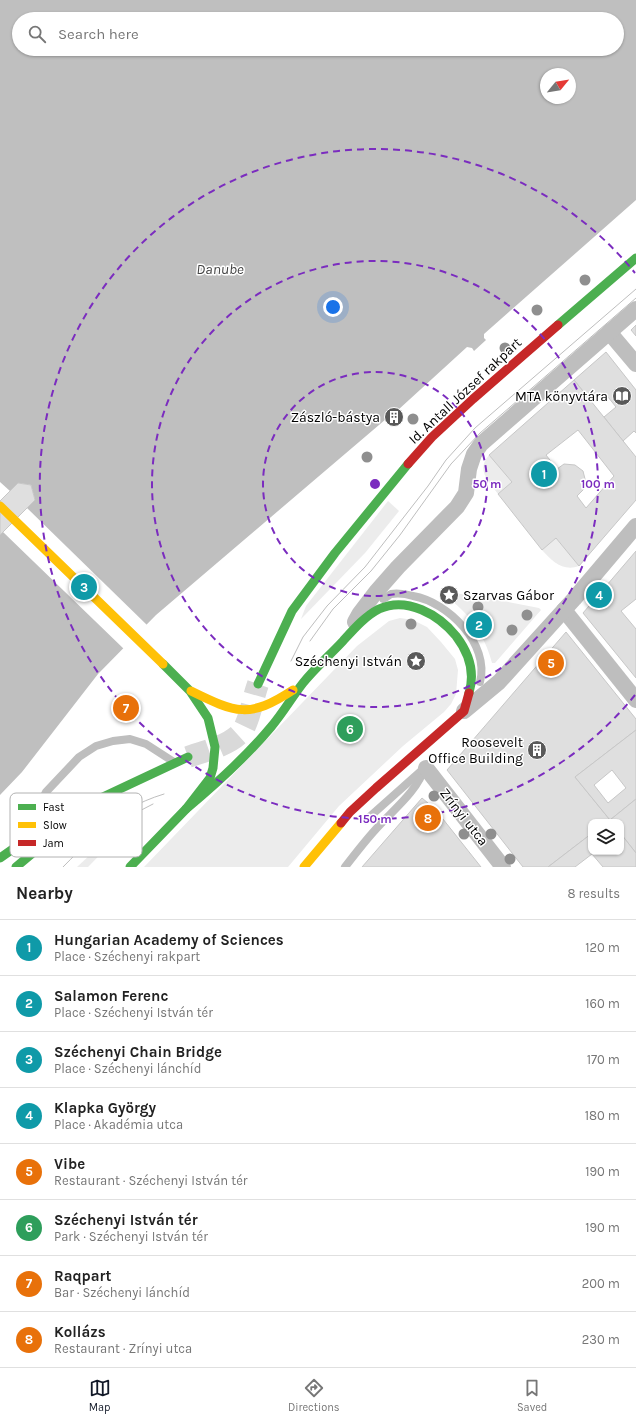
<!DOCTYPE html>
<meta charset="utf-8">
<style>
body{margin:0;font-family:Karla,sans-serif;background:#f6f6f6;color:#222}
.controls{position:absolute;right:12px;bottom:12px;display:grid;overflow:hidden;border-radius:8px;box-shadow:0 1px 3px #0004}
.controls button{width:36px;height:36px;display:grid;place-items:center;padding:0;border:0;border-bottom:1px solid #e0e0e0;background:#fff;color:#222;font:20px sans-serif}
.compass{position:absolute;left:540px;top:68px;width:36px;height:36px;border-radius:50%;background:#fff;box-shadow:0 1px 3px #0004;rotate:60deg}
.you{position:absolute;left:333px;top:307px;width:14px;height:14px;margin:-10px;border:3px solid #fff;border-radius:50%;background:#1a73e8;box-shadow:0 0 0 6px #1a73e833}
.badge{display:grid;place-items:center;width:26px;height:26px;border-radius:50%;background:#111827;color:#fff;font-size:13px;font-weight:700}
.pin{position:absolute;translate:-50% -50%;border:2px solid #fff;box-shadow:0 1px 4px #0006}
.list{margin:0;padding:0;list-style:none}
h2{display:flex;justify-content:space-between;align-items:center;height:52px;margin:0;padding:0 16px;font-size:17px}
h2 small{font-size:13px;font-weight:400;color:#767676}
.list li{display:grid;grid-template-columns:26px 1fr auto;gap:12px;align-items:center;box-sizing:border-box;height:56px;padding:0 16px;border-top:1px solid #e0e0e0}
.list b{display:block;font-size:15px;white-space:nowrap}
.list p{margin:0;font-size:13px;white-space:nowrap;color:#767676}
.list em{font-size:13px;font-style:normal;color:#767676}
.icon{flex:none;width:22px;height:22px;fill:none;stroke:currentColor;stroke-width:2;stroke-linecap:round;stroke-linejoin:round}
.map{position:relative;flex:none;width:636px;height:867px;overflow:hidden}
.search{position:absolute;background:#fff;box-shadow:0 1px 3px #0004;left:12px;right:12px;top:12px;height:44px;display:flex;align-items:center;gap:10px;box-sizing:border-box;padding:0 14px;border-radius:22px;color:#767676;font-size:15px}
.sheet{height:500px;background:#fff}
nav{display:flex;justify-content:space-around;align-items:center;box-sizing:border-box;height:56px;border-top:1px solid #e0e0e0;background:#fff;font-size:11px;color:#767676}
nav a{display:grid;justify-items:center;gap:2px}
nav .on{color:#111827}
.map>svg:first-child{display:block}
</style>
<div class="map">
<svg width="636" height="867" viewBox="0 0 636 867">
<rect width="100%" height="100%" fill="#fff"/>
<g fill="#ececec">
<path d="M489,455L512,482L498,494C488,481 476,470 489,455Z"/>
<polygon points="388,501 399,511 365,553 301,619 306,606"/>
<path d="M556,538L579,566C563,572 552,561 542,550Z"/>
<path d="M439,591L483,597L539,608L541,610L495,663H492C487,643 476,623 461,609C454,602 446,596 439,591Z"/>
<polygon points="400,618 413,620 427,627 441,642 455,659 458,670 456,694 451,704 444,712 403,746 339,806 288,867 144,867 357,646 389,621"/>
<polygon points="116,831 119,835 88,867 77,867"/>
</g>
<path fill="#bfbfbf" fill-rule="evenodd" d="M0,0H636V200L484,334V338L486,340L474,351L472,348L467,347L398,410L392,409L387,413L386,419L156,615L98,674L22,772L0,795ZM19,19H617V49H19ZM546,74H570V98H546Z"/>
<polygon fill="#fff" points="0,482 10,491 18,483 31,485 35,500 27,508 148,626 125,650 3,532 0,535"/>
<g fill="#dfdfdf" stroke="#c7c7c7" fill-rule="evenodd">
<polygon points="636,325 636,336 631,330"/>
<polygon points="606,352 636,390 636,433 634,431 623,441 604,417 616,407 604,392 591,401 574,380"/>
<path d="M574,380L636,457V500L579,566L556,538L542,550L498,494L512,482L489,455ZM578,430L614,476L586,508L577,496L583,490L586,483L583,471L575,465L564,464L557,469L546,455Z"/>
<circle cx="394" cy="417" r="8"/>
<polygon points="18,483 31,485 35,500 0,535 0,501"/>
<polygon points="636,551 636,599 621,611 636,629 636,678 583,613"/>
<polygon points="566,632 636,719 636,730 575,777 610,820 607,822 591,822 591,834 548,867 523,867 447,770"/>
<path d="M636,730V799L610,820L575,777ZM612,770L626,788L608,803L594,785Z"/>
<polygon points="422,798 435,809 481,867 362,867"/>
<polygon points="636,799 636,853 621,834 621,822 612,822 610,820"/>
<polygon points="591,834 591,852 621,852 621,834 636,853 636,867 603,867 592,854 575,867 548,867"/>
</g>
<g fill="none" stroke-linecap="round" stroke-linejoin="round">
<path stroke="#d9d9d9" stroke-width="22" stroke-dasharray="22 11" stroke-linecap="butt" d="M188,757C205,751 237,744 245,726C251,713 253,698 258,684"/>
<g stroke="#bebebe" stroke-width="8">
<path d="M383,599C386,598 389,595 391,594C397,593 407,594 413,596C448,602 490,644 480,682"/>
<polyline points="366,820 421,771"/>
<polyline points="38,828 39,807 46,792 79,757 96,746 113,741 130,739 146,744 174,762"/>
<path d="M345,867C355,854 365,841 376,829C393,810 417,792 425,767"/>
</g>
<g stroke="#bebebe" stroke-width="16">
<polyline points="609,332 636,364"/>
<polyline points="564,610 636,700"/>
<polyline points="355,622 360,613 376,592 398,567 457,507 466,493 469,469 474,454 481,444 636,309"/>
<polyline points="464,711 499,682 574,599 636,526"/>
<polyline points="426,768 503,867"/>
</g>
<g stroke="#4caf50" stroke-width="9">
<polyline points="558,325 636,258"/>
<polyline points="258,684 292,611 335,553 408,464"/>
<path d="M186,809C216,784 246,757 271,727C283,713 292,697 303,683C315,668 330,655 343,641C353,630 365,616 379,609C407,596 439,615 456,636C469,653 475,673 469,693"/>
<polyline points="0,858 37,832 90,803 188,757"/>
<polyline points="16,867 47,841"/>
<polyline points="130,867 186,809 210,778 213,768 215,747 208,718 190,691 163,664"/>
</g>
<g stroke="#ffc107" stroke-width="9">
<polyline points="0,506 163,664"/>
<path d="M191,691C236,713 249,719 293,690"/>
<polyline points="304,867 341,823"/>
</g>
<g stroke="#c62828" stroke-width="9">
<polyline points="408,464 432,437 473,399 558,325"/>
<polyline points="341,823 350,812 376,788 464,711 469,693"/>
</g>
<g stroke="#bebebe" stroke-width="1">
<polyline points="310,641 333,609 371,571 400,535 451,464 480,433 636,298"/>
<polyline points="291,661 303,637 327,606 365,567 428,486 446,460 475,428 636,289"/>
<polyline points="120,823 128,817 153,804"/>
<path d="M63,867C83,847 103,825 127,810C139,803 151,798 164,794"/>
</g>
</g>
<g fill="#8f8f8f">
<circle cx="585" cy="280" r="5.5"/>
<circle cx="537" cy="310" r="5.5"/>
<circle cx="505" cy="348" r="5.5"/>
<circle cx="413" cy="419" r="5.5"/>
<circle cx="367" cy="457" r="5.5"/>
<circle cx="478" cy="607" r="5.5"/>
<circle cx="527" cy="615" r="5.5"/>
<circle cx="411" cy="624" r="5.5"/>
<circle cx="512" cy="630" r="5.5"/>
<circle cx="434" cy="796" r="5.5"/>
<circle cx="464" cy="834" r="5.5"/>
<circle cx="491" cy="834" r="5.5"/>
<circle cx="510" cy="859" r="5.5"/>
</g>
<g fill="none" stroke="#7b2cbf" stroke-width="2" stroke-dasharray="7 5">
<circle cx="375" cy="484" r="112"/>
<circle cx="375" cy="484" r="223"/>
<path d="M635 695A335 335 0 1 1 635 273"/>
</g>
<defs>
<g id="library-disc" transform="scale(1)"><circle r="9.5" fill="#595959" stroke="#fff"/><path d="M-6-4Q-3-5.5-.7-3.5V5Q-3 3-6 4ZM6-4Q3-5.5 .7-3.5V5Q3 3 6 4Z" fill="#fff"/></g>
<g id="building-disc" transform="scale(1)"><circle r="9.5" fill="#595959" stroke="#fff"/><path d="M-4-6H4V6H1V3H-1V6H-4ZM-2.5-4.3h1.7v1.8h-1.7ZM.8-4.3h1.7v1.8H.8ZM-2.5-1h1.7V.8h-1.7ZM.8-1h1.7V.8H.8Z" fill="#fff"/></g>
<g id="sight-disc" transform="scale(1)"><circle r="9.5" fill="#595959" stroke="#fff"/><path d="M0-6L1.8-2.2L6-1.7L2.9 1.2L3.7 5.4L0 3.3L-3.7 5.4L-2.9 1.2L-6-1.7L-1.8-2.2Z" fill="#fff"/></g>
</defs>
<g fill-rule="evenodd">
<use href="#library-disc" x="622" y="396"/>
<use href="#building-disc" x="394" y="417"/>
<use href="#sight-disc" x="449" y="595"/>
<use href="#sight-disc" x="416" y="661"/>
<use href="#building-disc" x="537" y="750"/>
</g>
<g text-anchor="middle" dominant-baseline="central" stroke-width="3" stroke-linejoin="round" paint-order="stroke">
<g font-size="14" fill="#000" stroke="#fff">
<text transform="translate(465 391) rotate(-43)">Id. Antall József rakpart</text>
<text transform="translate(464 817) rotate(52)">Zrínyi utca</text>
</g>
<g font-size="14" fill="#000" stroke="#fff" text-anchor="end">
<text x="608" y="396">MTA könyvtára</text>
<text x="380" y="417">Zászló-bástya</text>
<text x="463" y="595" text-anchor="start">Szarvas Gábor</text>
<text x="402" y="661">Széchenyi István</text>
<text x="523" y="742">Roosevelt<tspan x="523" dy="16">Office Building</tspan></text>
</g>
<g font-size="15" font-style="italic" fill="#444" stroke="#fff">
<text x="220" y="269">Danube</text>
</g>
</g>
<rect x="10" y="793" width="132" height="64" rx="6" fill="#fff" stroke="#b2b2b2" stroke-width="1"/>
<rect x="18" y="804" width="18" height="6" fill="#4caf50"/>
<rect x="18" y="822" width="18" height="6" fill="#ffc107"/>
<rect x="18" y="840" width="18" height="6" fill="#c62828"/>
<g font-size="11" fill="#000">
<text x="43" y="811">Fast</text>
<text x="43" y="829">Slow</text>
<text x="43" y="847">Jam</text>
</g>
<circle cx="375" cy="484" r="6" fill="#7b2cbf" stroke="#fff" stroke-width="2"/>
<g font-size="12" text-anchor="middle" font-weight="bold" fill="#7b2cbf" stroke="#fff" stroke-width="3" stroke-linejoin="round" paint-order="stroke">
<text x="487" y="488">50 m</text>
<text x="598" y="488">100 m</text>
<text x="375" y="823">150 m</text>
</g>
</svg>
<div class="controls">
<button><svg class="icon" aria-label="layers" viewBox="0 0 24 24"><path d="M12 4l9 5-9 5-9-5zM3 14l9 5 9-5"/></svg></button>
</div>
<svg class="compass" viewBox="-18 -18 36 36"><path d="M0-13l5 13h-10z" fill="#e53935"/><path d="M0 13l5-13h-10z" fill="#767676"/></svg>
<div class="you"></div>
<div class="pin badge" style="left:544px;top:474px;background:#0f9aa8">1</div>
<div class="pin badge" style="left:479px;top:625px;background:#0f9aa8">2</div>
<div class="pin badge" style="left:84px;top:587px;background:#0f9aa8">3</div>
<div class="pin badge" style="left:599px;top:595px;background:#0f9aa8">4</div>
<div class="pin badge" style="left:551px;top:663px;background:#e8710a">5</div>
<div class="pin badge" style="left:350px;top:729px;background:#2e9e5b">6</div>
<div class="pin badge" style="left:126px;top:708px;background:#e8710a">7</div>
<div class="pin badge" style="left:428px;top:818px;background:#e8710a">8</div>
<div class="search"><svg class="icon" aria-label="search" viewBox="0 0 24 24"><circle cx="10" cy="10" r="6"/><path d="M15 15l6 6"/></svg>Search here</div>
</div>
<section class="sheet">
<h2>Nearby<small>8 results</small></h2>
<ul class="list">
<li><span class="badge" style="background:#0f9aa8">1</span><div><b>Hungarian Academy of Sciences</b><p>Place · Széchenyi rakpart</p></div><em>120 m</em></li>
<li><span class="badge" style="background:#0f9aa8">2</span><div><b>Salamon Ferenc</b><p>Place · Széchenyi István tér</p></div><em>160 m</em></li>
<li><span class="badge" style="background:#0f9aa8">3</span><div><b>Széchenyi Chain Bridge</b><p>Place · Széchenyi lánchíd</p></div><em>170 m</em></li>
<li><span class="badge" style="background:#0f9aa8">4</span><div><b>Klapka György</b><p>Place · Akadémia utca</p></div><em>180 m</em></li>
<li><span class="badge" style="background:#e8710a">5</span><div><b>Vibe</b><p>Restaurant · Széchenyi István tér</p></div><em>190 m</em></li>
<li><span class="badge" style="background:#2e9e5b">6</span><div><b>Széchenyi István tér</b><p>Park · Széchenyi István tér</p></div><em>190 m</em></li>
<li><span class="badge" style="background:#e8710a">7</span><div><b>Raqpart</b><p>Bar · Széchenyi lánchíd</p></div><em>200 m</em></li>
<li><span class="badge" style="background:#e8710a">8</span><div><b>Kollázs</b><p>Restaurant · Zrínyi utca</p></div><em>230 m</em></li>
</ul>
</section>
<nav>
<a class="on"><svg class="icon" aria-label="map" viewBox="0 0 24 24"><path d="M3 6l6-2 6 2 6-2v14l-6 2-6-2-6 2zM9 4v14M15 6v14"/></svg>Map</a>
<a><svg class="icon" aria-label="directions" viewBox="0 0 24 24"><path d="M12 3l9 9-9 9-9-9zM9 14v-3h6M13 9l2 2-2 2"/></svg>Directions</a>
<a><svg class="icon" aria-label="saved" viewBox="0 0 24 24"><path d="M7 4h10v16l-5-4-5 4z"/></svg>Saved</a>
</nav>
